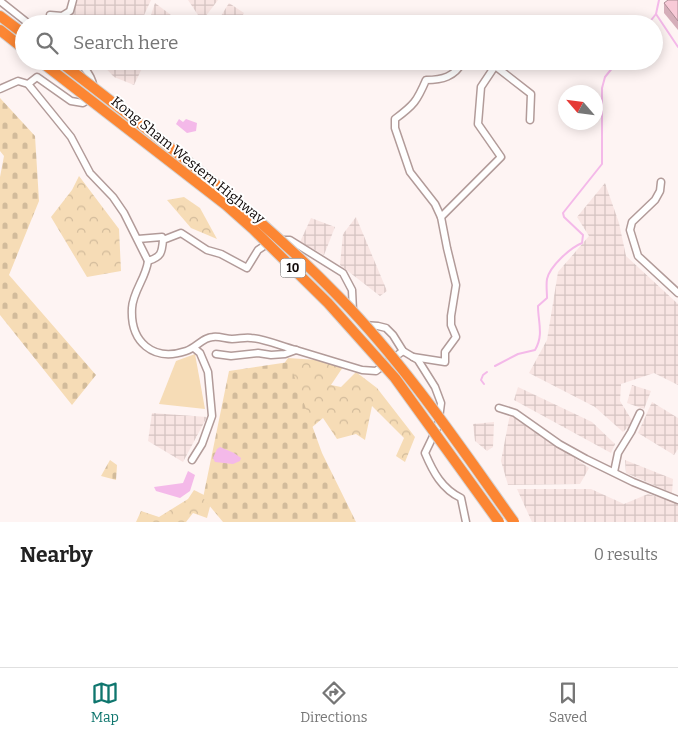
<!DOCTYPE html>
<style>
body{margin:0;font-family:Bitter,serif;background:#f6f6f6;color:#222}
.compass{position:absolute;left:558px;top:85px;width:45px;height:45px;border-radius:50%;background:#fff;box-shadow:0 2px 12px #0003;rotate:298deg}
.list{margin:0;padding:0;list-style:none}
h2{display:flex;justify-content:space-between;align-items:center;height:65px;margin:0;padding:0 20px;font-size:21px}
h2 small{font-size:16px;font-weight:400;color:#767676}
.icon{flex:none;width:28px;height:28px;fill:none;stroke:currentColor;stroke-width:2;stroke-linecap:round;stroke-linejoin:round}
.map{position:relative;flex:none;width:678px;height:522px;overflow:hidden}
.search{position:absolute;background:#fff;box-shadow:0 2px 12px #0003;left:15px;right:15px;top:15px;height:55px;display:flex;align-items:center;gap:12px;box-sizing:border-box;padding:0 18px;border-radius:28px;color:#767676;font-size:19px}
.sheet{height:145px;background:#fff}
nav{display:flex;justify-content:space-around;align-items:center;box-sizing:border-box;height:70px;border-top:1px solid #e0e0e0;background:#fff;font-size:14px;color:#767676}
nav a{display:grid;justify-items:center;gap:2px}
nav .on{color:#0f766e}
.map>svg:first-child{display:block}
</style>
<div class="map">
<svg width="678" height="522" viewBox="0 0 678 522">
<defs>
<pattern id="industrial-grid" width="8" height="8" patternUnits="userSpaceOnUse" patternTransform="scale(1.25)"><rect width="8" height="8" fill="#f8e5e3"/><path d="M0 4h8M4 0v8" fill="none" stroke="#d4c3c1"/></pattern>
<pattern id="forest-crowns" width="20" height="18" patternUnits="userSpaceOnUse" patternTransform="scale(1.25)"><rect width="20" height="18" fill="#f6dcb6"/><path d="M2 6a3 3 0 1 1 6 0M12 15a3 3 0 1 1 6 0" fill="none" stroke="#d2bb9b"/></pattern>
<pattern id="cemetery-stones" width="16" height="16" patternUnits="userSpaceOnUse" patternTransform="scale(1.25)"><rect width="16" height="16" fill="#f6dcb6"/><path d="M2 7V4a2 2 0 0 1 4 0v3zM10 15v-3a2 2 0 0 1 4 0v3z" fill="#d2bb9b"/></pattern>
</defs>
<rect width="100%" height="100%" fill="#fef4f3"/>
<g fill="url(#industrial-grid)">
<polygon points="78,0 151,0 140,24 72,24 71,16"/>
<polygon points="188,0 218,0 202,21"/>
<polygon points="155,3 183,24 148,24"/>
<polygon points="229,3 244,13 238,24 216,24"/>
<polygon points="99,61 145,61 145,62 134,85 114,77"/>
<polygon points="203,61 228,61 224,70"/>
<polygon points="605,183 619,223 626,256 678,304 678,385 654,373 621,384 620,401 633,422 623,432 595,407 529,373 547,340 558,272 589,236 577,217"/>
<polygon points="356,217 387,291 380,296 340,265 343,234"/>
<polygon points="311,218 335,227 324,255 300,242"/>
<polygon points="632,385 651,391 644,409 627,403"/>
<polygon points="518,387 592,422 615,444 611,453 514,400"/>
<polygon points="652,402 678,418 678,449 674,455 638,433"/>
<polygon points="152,413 207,417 183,462 148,441"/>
<polygon points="510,414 589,468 580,484 508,485 501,461"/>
<polygon points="494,422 493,447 487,451 475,441 473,424"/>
<polygon points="625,460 673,479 672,493 626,473"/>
<polygon points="517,489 591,489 624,504 648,494 678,503 678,522 532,522"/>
</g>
<polygon fill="#f6dcb6" points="195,354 205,409 159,404 176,361"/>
<g fill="url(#forest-crowns)">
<polygon points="79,176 119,229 121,271 87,277 51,217 72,190"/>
<polygon points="184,197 200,208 217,239 191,228 167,200"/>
<polygon points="288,358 317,360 343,367 331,385 341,387 356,372 377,388 415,437 405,462 396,456 404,438 372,406 365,440 356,434 337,439 323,418 304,434 281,368"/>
<polygon points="194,490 212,499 207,518 193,513 186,522 136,522 141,511 159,517 188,499"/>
</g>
<g fill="url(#cemetery-stones)">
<polygon points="0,98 35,136 39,201 9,275 96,375 72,405 0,315 0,177 4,156 0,151"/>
<polygon points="289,362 322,453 356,522 223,522 203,498 229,371"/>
<polygon points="110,460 117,465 116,480 101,476"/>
</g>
<g fill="#f4b9e9">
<polygon points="179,119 183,122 186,119 197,123 196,131 187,133 176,124"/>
<polygon points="220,447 234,453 241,458 240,461 233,464 215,462 213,458 217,449"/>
<polygon points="188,471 195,475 190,491 180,498 156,491 154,487 183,483"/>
</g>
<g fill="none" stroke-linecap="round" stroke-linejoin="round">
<g stroke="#f4b9e9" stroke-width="2">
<polyline points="656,14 678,47"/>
<polyline points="648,24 656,14 659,0"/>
<path d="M495,366L518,354L535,350C544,335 538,322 538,306L547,298C547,292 546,285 547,279C550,266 570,248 582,243L583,235L564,217L563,213L602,164V88L605,77L618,61"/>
<polyline points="484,384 481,380 483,375 487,372"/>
</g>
<g stroke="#b29b99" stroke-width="9">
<g id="minor">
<polyline points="0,1 29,24"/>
<polyline points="50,15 62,16 70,11 73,0"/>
<polyline points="495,66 531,94 530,120"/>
<path d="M28,84L37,77L71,101L83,103C103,91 90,73 78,61"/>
<path d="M0,89L18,81L28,84L71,137L90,173L113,197L124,213L148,261C161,257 162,253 163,240L181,233L207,250L221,254L247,268L258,250L270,242"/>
<polyline points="661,182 660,191 655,200 632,222 630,230 638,256 678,293"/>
<polyline points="441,217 501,157 478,124 481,87 495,66 490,61"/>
<polyline points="138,239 162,237 163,240"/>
<polyline points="280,240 290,240 343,273 352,290 353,311"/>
<path d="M148,261C146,278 133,291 132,308C130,342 153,362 186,351C196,348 203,337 213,337C219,336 226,339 232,339C239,339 245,337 251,338C263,338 283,347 296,350"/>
<path d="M364,325L378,326L386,328L393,335L403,351L418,360L435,387L441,403L438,426L425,453C433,472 442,489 461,498L466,522"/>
<polyline points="216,354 231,356 258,353 271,355 285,354 296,350 362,370 376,371 403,351"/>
<path d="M413,357L445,362V352L456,337L451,325V316L456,285L447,248L441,217L435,204L410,172L395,128V119C414,105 417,101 426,80C442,80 455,77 463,61"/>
<polyline points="499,408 515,413 559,444 586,459 633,482 678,500"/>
<polyline points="192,460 202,444 212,416 208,372 200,353 194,348"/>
<polyline points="614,472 618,453 631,432 640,413"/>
</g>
</g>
<g stroke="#d4d3d3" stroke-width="12">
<g id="highway">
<polyline points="0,16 24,34"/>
<polyline points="0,30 24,49"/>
</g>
</g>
<use href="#minor" stroke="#fff" stroke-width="6"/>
<use href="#highway" stroke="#fc8633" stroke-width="10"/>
<g stroke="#d4d3d3" stroke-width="12" stroke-linecap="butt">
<g id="highway-bridge">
<polyline points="40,61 226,205 253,229 328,303 395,378 499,522"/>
<path d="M59,61C156,136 254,209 340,298C406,366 459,445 514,522"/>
</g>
</g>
<use href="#highway-bridge" stroke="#fc8633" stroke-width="10"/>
</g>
<polygon fill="#d5aeb9" points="678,0 678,30 664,13 664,3"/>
<polygon fill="#f8cad7" stroke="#ae8d96" points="668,0 678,0 678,21 664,3"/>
<g text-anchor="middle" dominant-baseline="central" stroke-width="4" stroke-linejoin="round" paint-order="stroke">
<rect fill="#fff" stroke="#585352" stroke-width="1" x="280.5" y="258.5" width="25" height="19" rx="4"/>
<g font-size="12" font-weight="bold" fill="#100908">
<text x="293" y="268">10</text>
</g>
<g font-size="14" fill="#100908" stroke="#fff">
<text transform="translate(188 160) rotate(39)">Kong Sham Western Highway</text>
</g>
</g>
</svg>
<svg class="compass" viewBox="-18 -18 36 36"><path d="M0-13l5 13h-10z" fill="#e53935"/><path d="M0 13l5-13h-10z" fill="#767676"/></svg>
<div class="search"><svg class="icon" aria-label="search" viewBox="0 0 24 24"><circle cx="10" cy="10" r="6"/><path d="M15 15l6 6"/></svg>Search here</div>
</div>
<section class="sheet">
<h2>Nearby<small>0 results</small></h2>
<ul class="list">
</ul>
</section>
<nav>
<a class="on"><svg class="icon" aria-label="map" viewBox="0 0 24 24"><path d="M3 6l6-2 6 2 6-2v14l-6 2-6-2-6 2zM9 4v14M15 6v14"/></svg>Map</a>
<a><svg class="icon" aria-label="directions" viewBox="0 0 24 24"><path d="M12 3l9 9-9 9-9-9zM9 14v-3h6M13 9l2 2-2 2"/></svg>Directions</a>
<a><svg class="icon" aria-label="saved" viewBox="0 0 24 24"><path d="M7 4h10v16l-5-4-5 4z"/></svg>Saved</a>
</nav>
